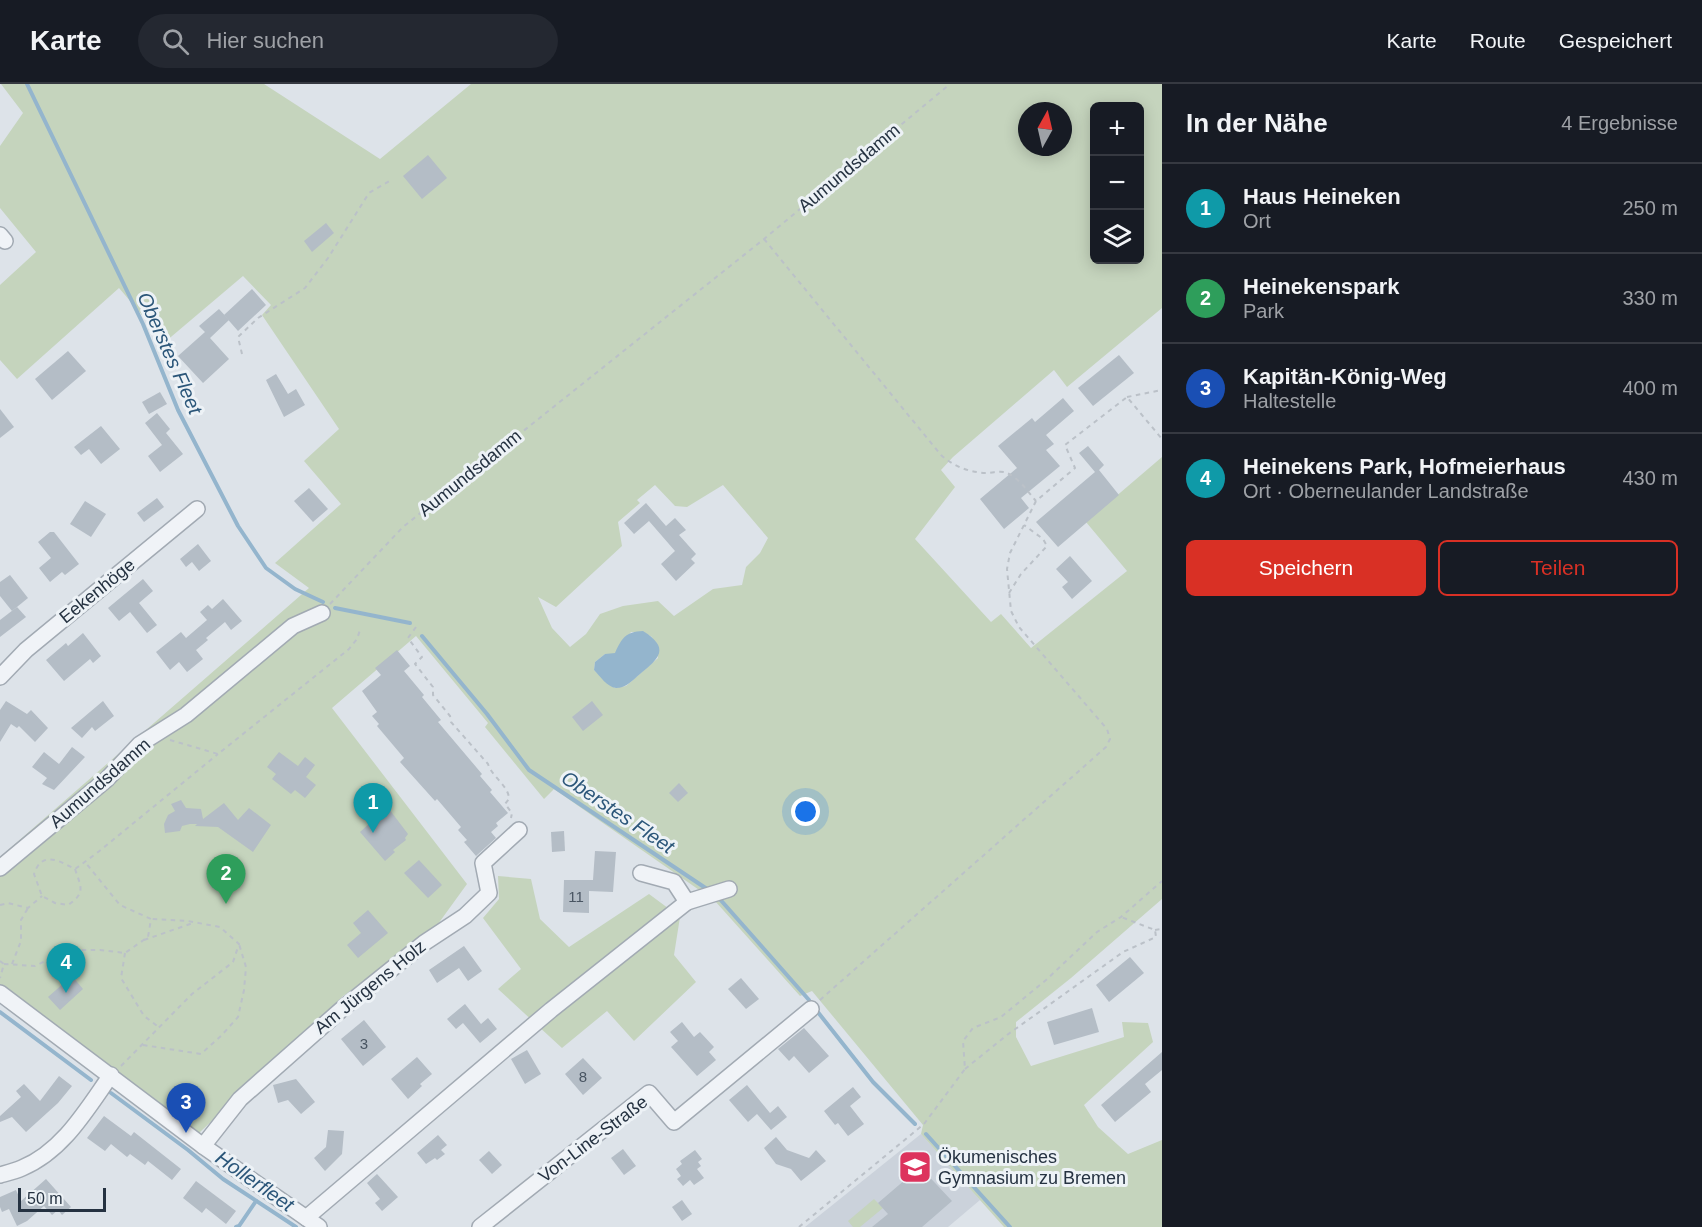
<!DOCTYPE html>
<html lang="de">
<meta charset="utf-8">
<style>
body{margin:0;font-family:Arial,sans-serif;background:#242831;color:#f1f3f6}
.controls{position:absolute;right:18px;top:18px;display:grid;overflow:hidden;border-radius:9px;box-shadow:0 3px 15px #0003}
.controls button{width:54px;height:54px;display:grid;place-items:center;padding:0;border:0;border-bottom:2px solid #363941;background:#171b24;color:#f1f3f6;font:30px sans-serif}
.compass{position:absolute;left:1018px;top:18px;width:54px;height:54px;border-radius:50%;background:#171b24;box-shadow:0 3px 15px #0003;rotate:8deg}
.scale{position:absolute;left:18px;bottom:15px;width:88px;box-sizing:border-box;padding-left:6px;border:3px solid #253241;border-top:0;font-size:16px;line-height:21px;white-space:nowrap;color:#253241;-webkit-text-stroke:4px #edf2f6;paint-order:stroke}
.you{position:absolute;left:806px;top:728px;width:21px;height:21px;margin:-15px;border:4px solid #fff;border-radius:50%;background:#1a73e8;box-shadow:0 0 0 9px #1a73e833}
.badge{display:grid;place-items:center;width:39px;height:39px;border-radius:50%;background:#d93025;color:#fff;font-size:20px;font-weight:700}
.pin{position:absolute;translate:-50% -50px;filter:drop-shadow(0 2px 3px #0008)}
.pin::after{content:'';position:absolute;top:32px;width:21px;height:18px;background:inherit;clip-path:polygon(0 0,100% 0,50% 100%)}
.list{margin:0;padding:0;list-style:none}
h2{display:flex;justify-content:space-between;align-items:center;height:78px;margin:0;padding:0 24px;font-size:26px}
h2 small{font-size:20px;font-weight:400;color:#9ea1a6}
.list li{display:grid;grid-template-columns:39px 1fr auto;gap:18px;align-items:center;box-sizing:border-box;height:90px;padding:0 24px;border-top:2px solid #363941}
.list b{display:block;font-size:22px;white-space:nowrap}
.list p{margin:0;font-size:20px;white-space:nowrap;color:#9ea1a6}
.list em{font-size:20px;font-style:normal;color:#9ea1a6}
.actions{display:flex;gap:12px;padding:18px 24px}
.actions a{flex:1;padding:14px 0;border:2px solid #d93025;border-radius:9px;text-align:center;font-size:21px;color:#d93025}
.actions .main{background:#d93025;color:#fff}
.icon{flex:none;width:33px;height:33px;fill:none;stroke:currentColor;stroke-width:2;stroke-linecap:round;stroke-linejoin:round}
.map{position:relative;flex:none;width:1162px;height:1143px;overflow:hidden}
header{display:flex;align-items:center;gap:36px;box-sizing:border-box;height:84px;padding:0 30px;background:#171b24;border-bottom:2px solid #363941}
header strong{font-size:28px}
nav{display:flex;gap:33px;margin-inline-start:auto;font-size:21px}
.search{width:420px;height:54px;background:#242831;display:flex;align-items:center;gap:15px;box-sizing:border-box;padding:0 21px;border-radius:33px;color:#9ea1a6;font-size:22px}
main{display:flex}
aside{flex:1;background:#171b24}
.map>svg:first-child{display:block}
</style>
<header>
<strong>Karte</strong>
<div class="search"><svg class="icon" aria-label="search" viewBox="0 0 24 24"><circle cx="10" cy="10" r="6"/><path d="M15 15l6 6"/></svg>Hier suchen</div>
<nav><a>Karte</a><a>Route</a><a>Gespeichert</a></nav>
</header>
<main>
<div class="map">
<svg width="1162" height="1143" viewBox="0 0 1162 1143">
<rect width="100%" height="100%" fill="#dde3e9"/>
<polygon fill="#cbd2db" points="921,1050 980,1116 948,1143 805,1143"/>
<g fill="#c5d4bd" fill-rule="evenodd">
<path d="M1,0H264L380,75L471,0H1162V224L1067,303L1054,286L953,373L941,386L955,403L915,455L991,538L1001,530L1031,564L1127,487L1086,438L1162,373V815L1071,894L1016,938V953L1031,982L1124,953L1122,938L1148,939L1153,958L1084,1021L1098,1043L1128,1070L1162,1056V1143H1004L921,1050L923,1041L812,907L800,912L715,817L554,705L544,715L485,643L488,639L416,552L332,624L467,800L438,840L392,878L343,912L199,1049L0,903V773L309,504L275,479L341,420L304,377L339,345L262,231L271,221L243,192L165,258L119,204L17,295L0,276V201L36,168L0,124V62L23,29ZM1094,22H1140V176H1094ZM1027,27H1063V63H1027ZM655,401L675,422L687,423L723,401L768,454L760,469L746,483L742,501L713,505L674,532L658,517L623,522L600,530L586,550L570,563L552,544L538,513L556,523L622,462L618,438L640,419L637,416ZM631,548H643L652,553L658,574L626,602L615,604L594,586L595,578L605,570H615Z"/>
<polygon points="498,792 531,795 540,835 569,863 649,810 680,833 674,871 696,898 634,957 607,927 562,964 498,905 521,885 483,834 499,815"/>
<polygon points="874,1115 883,1124 860,1143 853,1143 848,1137"/>
</g>
<path fill="#94b5cd" d="M643,547C670,564 660,574 640,590C633,596 626,604 616,604C607,603 600,592 594,586L595,578L605,570L615,569C622,554 625,548 643,547Z"/>
<g fill="none" stroke-linecap="round" stroke-linejoin="round">
<g stroke="#94b5cd" stroke-width="4">
<polyline points="27,0 143,240 178,326 238,442 266,484 295,505 323,518"/>
<polyline points="335,524 410,539"/>
<polyline points="422,552 487,630 529,686 710,807"/>
<polyline points="718,813 809,916"/>
<polyline points="817,927 873,998 915,1040"/>
<polyline points="0,928 91,996"/>
<polyline points="111,1009 188,1066 223,1095 296,1143"/>
<polyline points="926,1050 1010,1143"/>
<polyline points="236,1143 239,1142 256,1117"/>
</g>
</g>
<g fill="#b4bdc6">
<polygon points="428,71 447,94 422,115 403,92"/>
<polygon points="326,139 334,149 312,168 304,157"/>
<polygon points="252,205 266,221 238,247 224,231"/>
<polygon points="219,225 229,236 210,254 229,275 203,299 178,272 205,248 199,242"/>
<polygon points="68,267 86,287 52,316 35,295"/>
<polygon points="1119,271 1134,289 1093,322 1078,304"/>
<polygon points="276,290 288,310 296,305 305,321 284,333 266,296"/>
<polygon points="160,308 167,320 149,330 142,318"/>
<polygon points="1063,314 1074,327 1046,351 1054,360 1046,366 1060,382 1021,414 1029,424 1004,445 980,415 1017,384 998,362 1032,334 1035,338"/>
<polygon points="0,325 14,343 0,354"/>
<polygon points="157,329 170,345 166,349 183,370 160,388 148,372 162,361 145,339"/>
<polygon points="101,342 120,365 101,380 89,365 81,371 74,363"/>
<polygon points="1088,362 1104,381 1099,386 1119,411 1058,463 1036,438 1095,388 1079,369"/>
<polygon points="309,404 328,425 313,438 294,417"/>
<polygon points="157,414 164,423 144,438 137,429"/>
<polygon points="85,417 106,430 91,453 70,440"/>
<polygon points="646,419 666,442 675,434 686,446 679,451 696,470 691,475 695,479 676,497 661,480 675,467 649,437 634,450 624,439"/>
<polygon points="50,448 54,448 79,480 65,491 62,488 50,498 39,484 51,474 38,458"/>
<polygon points="198,460 211,477 199,487 192,478 186,483 180,475"/>
<polygon points="1070,472 1092,497 1072,515 1062,503 1068,498 1056,485"/>
<polygon points="10,491 28,514 12,527 0,512 0,498"/>
<polygon points="143,495 153,507 139,519 157,541 147,549 130,528 119,537 108,524"/>
<polygon points="223,515 242,537 231,546 225,538 206,554 208,556 196,566 203,575 187,588 179,578 170,586 156,568 181,548 186,554 207,536 200,528 208,521 212,525"/>
<polygon points="17,523 26,533 0,553 0,536"/>
<polygon points="83,549 101,572 93,579 90,575 64,597 46,576 66,559 68,562"/>
<polygon points="397,566 410,582 404,587 424,611 422,613 441,636 438,638 482,690 480,692 492,706 490,708 508,729 496,739 498,742 491,748 496,754 476,772 464,758 467,756 458,746 461,743 437,715 435,717 400,678 404,674 377,642 379,640 372,632 377,628 362,607 381,591 375,584"/>
<polygon points="6,617 27,630 31,626 48,644 35,658 19,642 17,644 11,640 0,658 0,626"/>
<polygon points="103,617 114,632 95,647 92,643 82,654 71,644"/>
<polygon points="592,617 603,631 583,647 572,633"/>
<polygon points="72,663 85,673 54,706 42,700 47,694 32,683 44,668 59,680"/>
<polygon points="279,668 298,682 305,673 315,681 306,693 316,701 305,714 295,706 291,710 272,695 276,690 267,683"/>
<polygon points="679,699 688,709 678,718 669,709"/>
<polygon points="181,716 186,724 201,725 203,735 224,719 238,736 249,724 271,741 253,768 218,743 195,742 197,740 190,740 182,742 180,747 165,749 164,740 168,731 175,727 171,720"/>
<polygon points="386,721 408,750 405,754 406,756 393,766 395,768 385,777 360,748 378,732 376,730"/>
<polygon points="564,747 565,767 552,768 551,748"/>
<polygon points="595,767 616,768 613,808 589,807 589,829 563,828 564,796 593,796"/>
<polygon points="419,776 442,801 428,814 404,789"/>
<polygon points="368,826 388,849 358,874 347,861 361,849 353,839"/>
<polygon points="464,862 482,887 468,897 459,884 437,899 429,886"/>
<polygon points="1130,873 1144,889 1109,918 1096,901"/>
<polygon points="72,892 83,905 60,926 48,913"/>
<polygon points="741,894 759,915 746,925 728,905"/>
<polygon points="465,920 481,940 488,934 497,945 480,959 463,939 456,945 447,935"/>
<polygon points="1092,924 1099,948 1054,961 1047,938"/>
<polygon points="364,936 386,963 363,982 341,955"/>
<polygon points="682,938 694,953 700,948 714,963 709,968 716,976 697,992 671,963 678,957 670,948"/>
<polygon points="804,944 829,972 809,989 794,972 789,977 778,965"/>
<polygon points="527,966 541,990 525,1000 511,975"/>
<polygon points="1162,968 1162,986 1145,1000 1151,1008 1115,1038 1101,1021"/>
<polygon points="417,973 432,990 420,1000 422,1002 408,1015 391,995"/>
<polygon points="583,974 602,994 583,1011 565,990"/>
<polygon points="59,992 72,1002 58,1019 26,1048 12,1033 0,1038 0,1032 21,1013 16,1007 24,1000 40,1017"/>
<polygon points="296,995 315,1018 301,1030 288,1016 278,1019 273,1001"/>
<polygon points="747,1001 770,1029 778,1022 787,1033 771,1046 757,1030 748,1038 729,1016"/>
<polygon points="853,1003 861,1013 850,1022 864,1040 848,1052 838,1039 835,1041 824,1027"/>
<polygon points="104,1032 131,1052 134,1048 181,1085 172,1096 148,1077 145,1081 130,1070 127,1073 111,1060 105,1067 87,1054"/>
<polygon points="328,1046 344,1047 342,1070 325,1087 314,1074 326,1063"/>
<polygon points="438,1051 447,1061 441,1066 445,1070 437,1076 435,1074 426,1080 417,1069"/>
<polygon points="776,1053 787,1066 809,1074 816,1066 826,1077 801,1097 791,1085 776,1080 764,1064"/>
<polygon points="623,1065 636,1082 624,1091 611,1074"/>
<polygon points="695,1066 702,1075 698,1078 701,1082 697,1085 704,1094 694,1101 690,1096 683,1102 677,1095 681,1092 676,1085 682,1080 680,1077"/>
<polygon points="489,1067 502,1081 492,1090 479,1076"/>
<polygon points="920,1083 952,1117 922,1143 872,1143 888,1130 878,1119"/>
<polygon points="377,1090 398,1113 382,1127 375,1119 380,1115 367,1099"/>
<polygon points="46,1095 71,1123 62,1131 58,1126 52,1131 44,1122 27,1137 17,1142 9,1125 2,1128 0,1123 0,1113 16,1106 21,1117"/>
<polygon points="196,1097 236,1127 226,1140 206,1124 202,1129 183,1114"/>
<polygon points="682,1116 692,1130 682,1137 672,1123"/>
</g>
<g fill="none" stroke-linecap="round" stroke-linejoin="round">
<g stroke="#a2aab3" stroke-width="18">
<g id="minor">
<polyline points="0,151 5,157"/>
<polyline points="0,593 26,566 197,425"/>
<polyline points="0,784 107,695 140,660 186,631 293,542 322,529"/>
<polyline points="687,818 729,805"/>
<polyline points="0,909 203,1062 319,1143"/>
<polyline points="203,1062 240,1015 343,924 424,859 465,832 489,809 483,779 519,746"/>
<path d="M0,1091C7,1089 15,1087 22,1084C63,1067 87,1025 111,991"/>
<polyline points="306,1134 551,926 687,818 674,798 641,789"/>
<polyline points="480,1143 649,1009 674,1038 811,925"/>
</g>
</g>
<g stroke="#bbc1c8" stroke-width="2" stroke-dasharray="4.5 4.5" stroke-linecap="butt">
<path d="M764,155L941,371C953,382 968,388 985,389C991,389 998,387 1004,388C1018,392 1027,407 1036,417"/>
<polyline points="242,270 238,253 258,234 305,204 328,174 369,109 391,96"/>
<polyline points="1127,313 1162,306"/>
<polyline points="1009,509 1021,490 1047,462 1043,455 1024,441"/>
<polyline points="330,520 403,443 764,155 950,0"/>
<path d="M416,543L408,554L422,573L415,580L433,603V611L450,632L451,638L488,680C492,693 509,702 509,715L505,720L512,729L511,734"/>
<polyline points="170,656 218,670 349,565 357,555 360,546"/>
<path d="M75,785C81,803 86,809 68,821L55,819L42,812L34,790C42,766 59,777 75,785L97,769L218,670"/>
<polyline points="0,821 8,819 28,824 42,812"/>
<polyline points="1155,846 1162,845"/>
<polyline points="144,856 193,839"/>
<polyline points="125,869 121,894 144,932 160,944"/>
<polyline points="0,877 4,880 0,894"/>
<polyline points="4,880 35,882 54,873 73,866 100,866 125,869 148,853 151,835 120,821 85,778"/>
<polyline points="12,880 21,857 21,836 28,824"/>
<polyline points="820,916 1106,663 1110,655 1107,645 1019,543 1011,527 1007,485 1010,469 1036,417 1075,384 1065,361 1127,313 1162,355"/>
<polyline points="143,961 201,970 221,952 238,933 244,906 246,883 239,860"/>
<polyline points="121,982 192,910 233,878 239,860 220,843 188,837 151,835"/>
<polyline points="965,985 1007,951 1123,868 1156,853 1155,846 1121,833"/>
<polyline points="799,1143 924,1040 965,985 963,957 973,944 1001,933 1046,896 1097,848 1121,833 1162,797"/>
</g>
<use href="#minor" stroke="#f0f3f7" stroke-width="15"/>
</g>
<defs>
<g id="school-square" transform="scale(1.725)"><rect x="-9" y="-9" width="18" height="18" rx="4" fill="#dd335d" stroke="#edf2f6"/><path d="M0-5L7-2L0 1L-7-2ZM-4 1L0 2.5L4 1V4Q0 6-4 4Z" fill="#fff"/></g>
</defs>
<g fill-rule="evenodd">
<use href="#school-square" x="915" y="1083"/>
</g>
<g text-anchor="middle" dominant-baseline="central" stroke-width="6" stroke-linejoin="round" paint-order="stroke">
<g font-size="15" fill="#495562">
<text x="576" y="812">11</text>
<text x="364" y="959">3</text>
<text x="583" y="992">8</text>
</g>
<g font-size="18" fill="#253241" stroke="#edf2f6">
<text transform="translate(849 84) rotate(-40)">Aumundsdamm</text>
<text transform="translate(470 389) rotate(-39)">Aumundsdamm</text>
<text transform="translate(97 507) rotate(-39)">Eekenhöge</text>
<text transform="translate(100 699) rotate(-41)">Aumundsdamm</text>
<text transform="translate(370 903) rotate(-39)">Am Jürgens Holz</text>
<text transform="translate(593 1055) rotate(-37)">Von-Line-Straße</text>
</g>
<g font-size="18" fill="#253241" stroke="#edf2f6" text-anchor="start">
<text x="938" y="1073">Ökumenisches<tspan x="938" dy="21">Gymnasium zu Bremen</tspan></text>
</g>
<g font-size="20" font-style="italic" fill="#2b5679" stroke="#edf2f6">
<text transform="translate(170 269) rotate(66)">Oberstes Fleet</text>
<text transform="translate(618 728) rotate(34)">Oberstes Fleet</text>
<text transform="translate(255 1097) rotate(35)">Hollerfleet</text>
</g>
</g>
</svg>
<div class="controls">
<button>+</button>
<button>−</button>
<button><svg class="icon" aria-label="layers" viewBox="0 0 24 24"><path d="M12 4l9 5-9 5-9-5zM3 14l9 5 9-5"/></svg></button>
</div>
<svg class="compass" viewBox="-18 -18 36 36"><path d="M0-13l5 13h-10z" fill="#e53935"/><path d="M0 13l5-13h-10z" fill="#9ea1a6"/></svg>
<div class="scale">50 m</div>
<div class="you"></div>
<div class="pin badge" style="left:373px;top:749px;background:#0f9aa8">1</div>
<div class="pin badge" style="left:226px;top:820px;background:#2e9e5b">2</div>
<div class="pin badge" style="left:186px;top:1049px;background:#1a4fb4">3</div>
<div class="pin badge" style="left:66px;top:909px;background:#0f9aa8">4</div>
</div>
<aside>
<h2>In der Nähe<small>4 Ergebnisse</small></h2>
<ul class="list">
<li><span class="badge" style="background:#0f9aa8">1</span><div><b>Haus Heineken</b><p>Ort</p></div><em>250 m</em></li>
<li><span class="badge" style="background:#2e9e5b">2</span><div><b>Heinekenspark</b><p>Park</p></div><em>330 m</em></li>
<li><span class="badge" style="background:#1a4fb4">3</span><div><b>Kapitän-König-Weg</b><p>Haltestelle</p></div><em>400 m</em></li>
<li><span class="badge" style="background:#0f9aa8">4</span><div><b>Heinekens Park, Hofmeierhaus</b><p>Ort · Oberneulander Landstraße</p></div><em>430 m</em></li>
</ul>
<div class="actions"><a class="main">Speichern</a><a>Teilen</a></div>
</aside>
</main>
